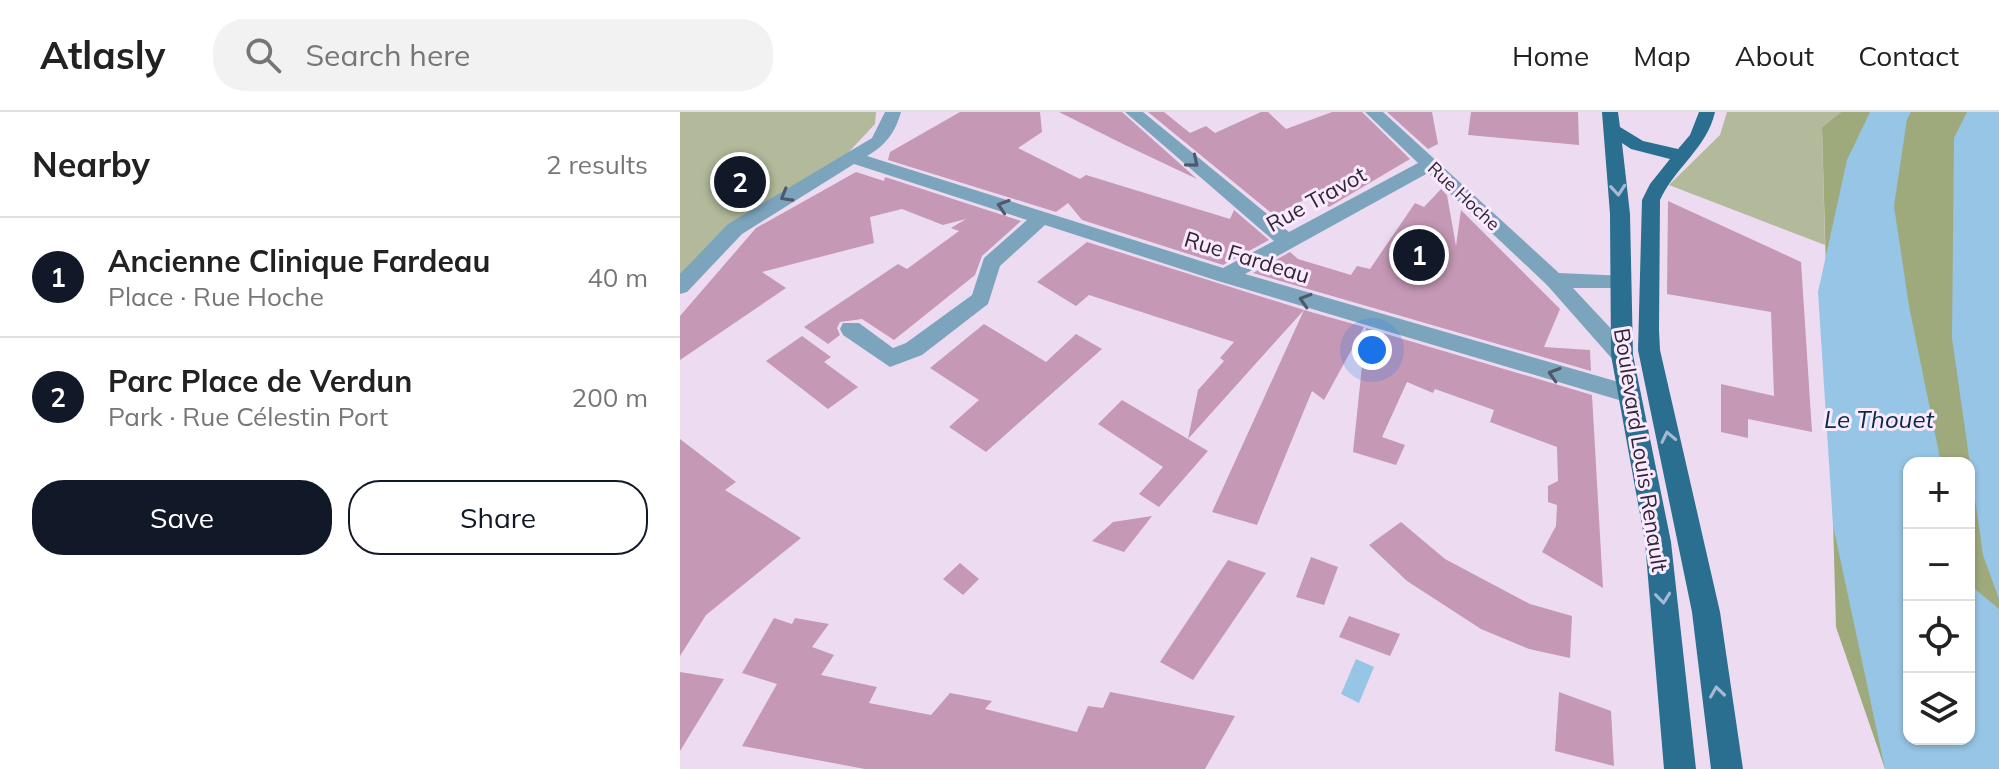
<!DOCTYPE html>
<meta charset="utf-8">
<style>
body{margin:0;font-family:Mulish,sans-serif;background:#f2f2f2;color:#222}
.controls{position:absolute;right:24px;bottom:24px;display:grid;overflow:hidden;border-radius:16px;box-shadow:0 2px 6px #0004}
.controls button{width:72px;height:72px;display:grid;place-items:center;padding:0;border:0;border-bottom:2px solid #e0e0e0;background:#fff;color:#222;font:40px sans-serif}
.you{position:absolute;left:692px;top:238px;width:28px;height:28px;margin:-20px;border:6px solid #fff;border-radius:50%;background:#1a73e8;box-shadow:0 0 0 12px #1a73e833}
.badge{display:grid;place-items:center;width:52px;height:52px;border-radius:50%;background:#111827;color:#fff;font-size:26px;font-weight:700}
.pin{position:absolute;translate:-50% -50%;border:4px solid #fff;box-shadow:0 2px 8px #0006}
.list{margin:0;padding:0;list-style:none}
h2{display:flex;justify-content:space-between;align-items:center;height:104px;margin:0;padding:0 32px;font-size:34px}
h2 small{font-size:26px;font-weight:400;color:#767676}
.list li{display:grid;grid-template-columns:52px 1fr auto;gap:24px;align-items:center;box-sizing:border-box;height:120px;padding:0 32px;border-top:2px solid #e0e0e0}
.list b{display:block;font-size:30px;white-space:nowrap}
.list p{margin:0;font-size:26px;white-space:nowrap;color:#767676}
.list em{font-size:26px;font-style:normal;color:#767676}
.actions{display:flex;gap:16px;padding:24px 32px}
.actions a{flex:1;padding:18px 0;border:2px solid #111827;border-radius:32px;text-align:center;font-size:28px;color:#111827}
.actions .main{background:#111827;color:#fff}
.icon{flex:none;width:44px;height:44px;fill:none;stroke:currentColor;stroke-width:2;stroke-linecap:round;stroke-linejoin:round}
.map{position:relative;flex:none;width:1319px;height:657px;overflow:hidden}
header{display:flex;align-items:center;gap:48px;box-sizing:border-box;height:112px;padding:0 40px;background:#fff;border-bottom:2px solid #e0e0e0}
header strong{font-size:38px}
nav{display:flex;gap:44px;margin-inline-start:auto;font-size:28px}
.search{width:560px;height:72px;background:#f2f2f2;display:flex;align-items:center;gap:20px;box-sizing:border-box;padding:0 28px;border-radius:32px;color:#767676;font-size:30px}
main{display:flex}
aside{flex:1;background:#fff}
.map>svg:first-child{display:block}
</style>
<header>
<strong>Atlasly</strong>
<div class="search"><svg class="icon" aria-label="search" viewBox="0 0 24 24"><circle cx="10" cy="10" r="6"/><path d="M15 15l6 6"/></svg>Search here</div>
<nav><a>Home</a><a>Map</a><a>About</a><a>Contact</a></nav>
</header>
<main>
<aside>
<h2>Nearby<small>2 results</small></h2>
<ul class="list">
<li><span class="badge">1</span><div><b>Ancienne Clinique Fardeau</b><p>Place · Rue Hoche</p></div><em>40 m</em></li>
<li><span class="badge">2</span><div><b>Parc Place de Verdun</b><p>Park · Rue Célestin Port</p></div><em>200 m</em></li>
</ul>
<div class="actions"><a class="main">Save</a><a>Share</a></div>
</aside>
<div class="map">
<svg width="1319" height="657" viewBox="0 0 1319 657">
<rect width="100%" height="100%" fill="#eddcf1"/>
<g fill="#b2ba9b">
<polygon points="0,0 196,0 195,12 167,42 0,168"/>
<polygon points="1047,0 1161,0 1142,15 1145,133 989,73 1040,23"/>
</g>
<path fill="#9eaa7b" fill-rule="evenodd" d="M1161,0H1319V657H1205L1156,515L1142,15ZM1229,351H1289V627H1229Z"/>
<g fill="#97c5e5">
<polygon points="1190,0 1231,0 1227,7 1214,94 1229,194 1261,351 1229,351 1229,627 1289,627 1289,472 1319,497 1319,657 1205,657 1153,413 1138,180 1167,48"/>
<polygon points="1287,0 1319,0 1319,487 1303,443 1272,226 1274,26"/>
<polygon points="676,547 694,555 679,591 661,582"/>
</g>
<g fill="#c598b5">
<polygon points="280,0 360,0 362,20 338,36 400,67 406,63 550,107 554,98 589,128 543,153 402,108 388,91 376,100 208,48 210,40"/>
<polygon points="379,0 442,0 517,67 445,33"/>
<polygon points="468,0 484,0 510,21 526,14 535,21 581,0 588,0 606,17 652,0 682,0 730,47 649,95 645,92 638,96 627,86 595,104"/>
<polygon points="707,0 752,0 758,32 748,37"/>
<polygon points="791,0 898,0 899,33 788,23"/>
<polygon points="176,60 204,69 205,65 341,109 302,144 295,163 214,228 182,207 160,210 157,216 160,223 148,232 124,215 218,152 227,157 279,119 271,116 286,107 263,113 222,97 190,105 194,131 82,160 106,176 0,248 0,204 76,116"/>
<polygon points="761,77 767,83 776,134 781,98 880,197 864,235 910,238 911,259 573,161 610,140 618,147 671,163 677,154 690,157 735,91 744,95"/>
<polygon points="988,89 1121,150 1132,320 1068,307 1068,326 1041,320 1041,272 1094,284 1091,200 987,182"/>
<polygon points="407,130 624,198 508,327 528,339 479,395 459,382 483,355 418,312 442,288 508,327 518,278 544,249 540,246 554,230 409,183 396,194 357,170"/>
<polygon points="624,198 684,215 644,288 632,279 577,413 532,400"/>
<polygon points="304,212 366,250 396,222 422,237 306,340 269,315 299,288 250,256"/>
<polygon points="686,216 912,283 923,476 862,440 876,414 877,393 868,390 868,374 878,369 877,335 810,310 814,298 755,277 753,281 727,270 702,325 725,333 716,353 673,340"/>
<polygon points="122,224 151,245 144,250 178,275 148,297 86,249"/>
<polygon points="0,327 56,370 45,378 121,426 26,503 0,544"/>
<polygon points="472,404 444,440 412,429 433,410"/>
<polygon points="721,410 765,447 850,492 892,504 890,546 849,537 801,517 727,469 689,433"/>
<polygon points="631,445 658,455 644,493 616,485"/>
<polygon points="548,448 586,461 513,568 480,550"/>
<polygon points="280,451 299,467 283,483 263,467"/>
<polygon points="669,504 720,522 710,544 659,525"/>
<polygon points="94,506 112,512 115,506 149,512 132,535 154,543 141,563 197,575 189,591 251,603 270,581 312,589 305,597 397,620 408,594 423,596 430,580 555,604 525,657 185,657 62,634 97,572 62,561"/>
<polygon points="0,560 44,567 0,639"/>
<polygon points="879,580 931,599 934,654 875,639"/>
</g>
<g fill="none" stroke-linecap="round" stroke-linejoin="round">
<path fill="#7ca5bd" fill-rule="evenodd" d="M205,0H221C215,21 206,33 187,44L543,156L594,129L445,0H463L609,120L738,51L685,0H703L879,161L947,164L950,169L947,174L940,176H893L950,237L953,243L950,249L942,252L934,249L867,173L748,61L565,162L949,273L957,275L961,282L957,289L949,291L538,169L365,113L320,154L308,192L242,243L210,255L163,223L160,217L163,211H179L213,236L226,231L292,183L304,146L347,108L174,52L62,122L7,180L0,182V162L48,112L192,26Z"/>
<path fill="#2a6e90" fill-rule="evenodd" d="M922,0H938L940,15L963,29L998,37L1010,23L1019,0H1035C1027,36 995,55 980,88L979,218L980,238L1040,500L1063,657H1031L1012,500L958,238L962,88L970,72L990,47L951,37L942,31L950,102L953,243L991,430L1016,657H984L965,430L931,243L930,102Z"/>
</g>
<defs><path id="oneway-chevron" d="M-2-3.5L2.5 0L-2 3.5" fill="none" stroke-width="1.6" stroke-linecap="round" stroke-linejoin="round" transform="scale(2)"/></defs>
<g stroke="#4e5a69">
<use href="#oneway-chevron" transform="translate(513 50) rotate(40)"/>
<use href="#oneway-chevron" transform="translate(106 84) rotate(150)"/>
<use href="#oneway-chevron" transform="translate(323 94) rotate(-162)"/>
<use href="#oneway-chevron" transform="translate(625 188) rotate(-163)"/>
<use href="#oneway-chevron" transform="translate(874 262) rotate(-163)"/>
</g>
<g stroke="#a7b8d3">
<use href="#oneway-chevron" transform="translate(938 78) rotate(85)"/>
<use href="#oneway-chevron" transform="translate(988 325) rotate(-102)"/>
<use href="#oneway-chevron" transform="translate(983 486) rotate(84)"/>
<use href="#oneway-chevron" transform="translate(1037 580) rotate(-98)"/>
</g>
<g text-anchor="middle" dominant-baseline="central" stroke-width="6" stroke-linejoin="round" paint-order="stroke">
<g font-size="18" fill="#2f2831" stroke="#fae9ff">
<text transform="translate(784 84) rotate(43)">Rue Hoche</text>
</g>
<g font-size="22" fill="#2f2831" stroke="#fae9ff">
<text transform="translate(636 87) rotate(-29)">Rue Travot</text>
<text transform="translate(567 145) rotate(17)">Rue Fardeau</text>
<text transform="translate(961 338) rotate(81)">Boulevard Louis Renault</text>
</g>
<g font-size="24" font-style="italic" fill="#052c42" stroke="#fae9ff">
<text x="1199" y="307">Le Thouet</text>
</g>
</g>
</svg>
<div class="controls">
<button>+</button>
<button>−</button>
<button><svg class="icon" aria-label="locate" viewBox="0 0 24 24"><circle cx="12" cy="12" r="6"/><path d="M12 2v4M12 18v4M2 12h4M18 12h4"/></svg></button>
<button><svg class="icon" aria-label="layers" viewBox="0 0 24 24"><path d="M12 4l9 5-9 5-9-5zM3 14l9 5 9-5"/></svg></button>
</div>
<div class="you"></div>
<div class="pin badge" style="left:739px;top:143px">1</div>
<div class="pin badge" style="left:60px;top:70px">2</div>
</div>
</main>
